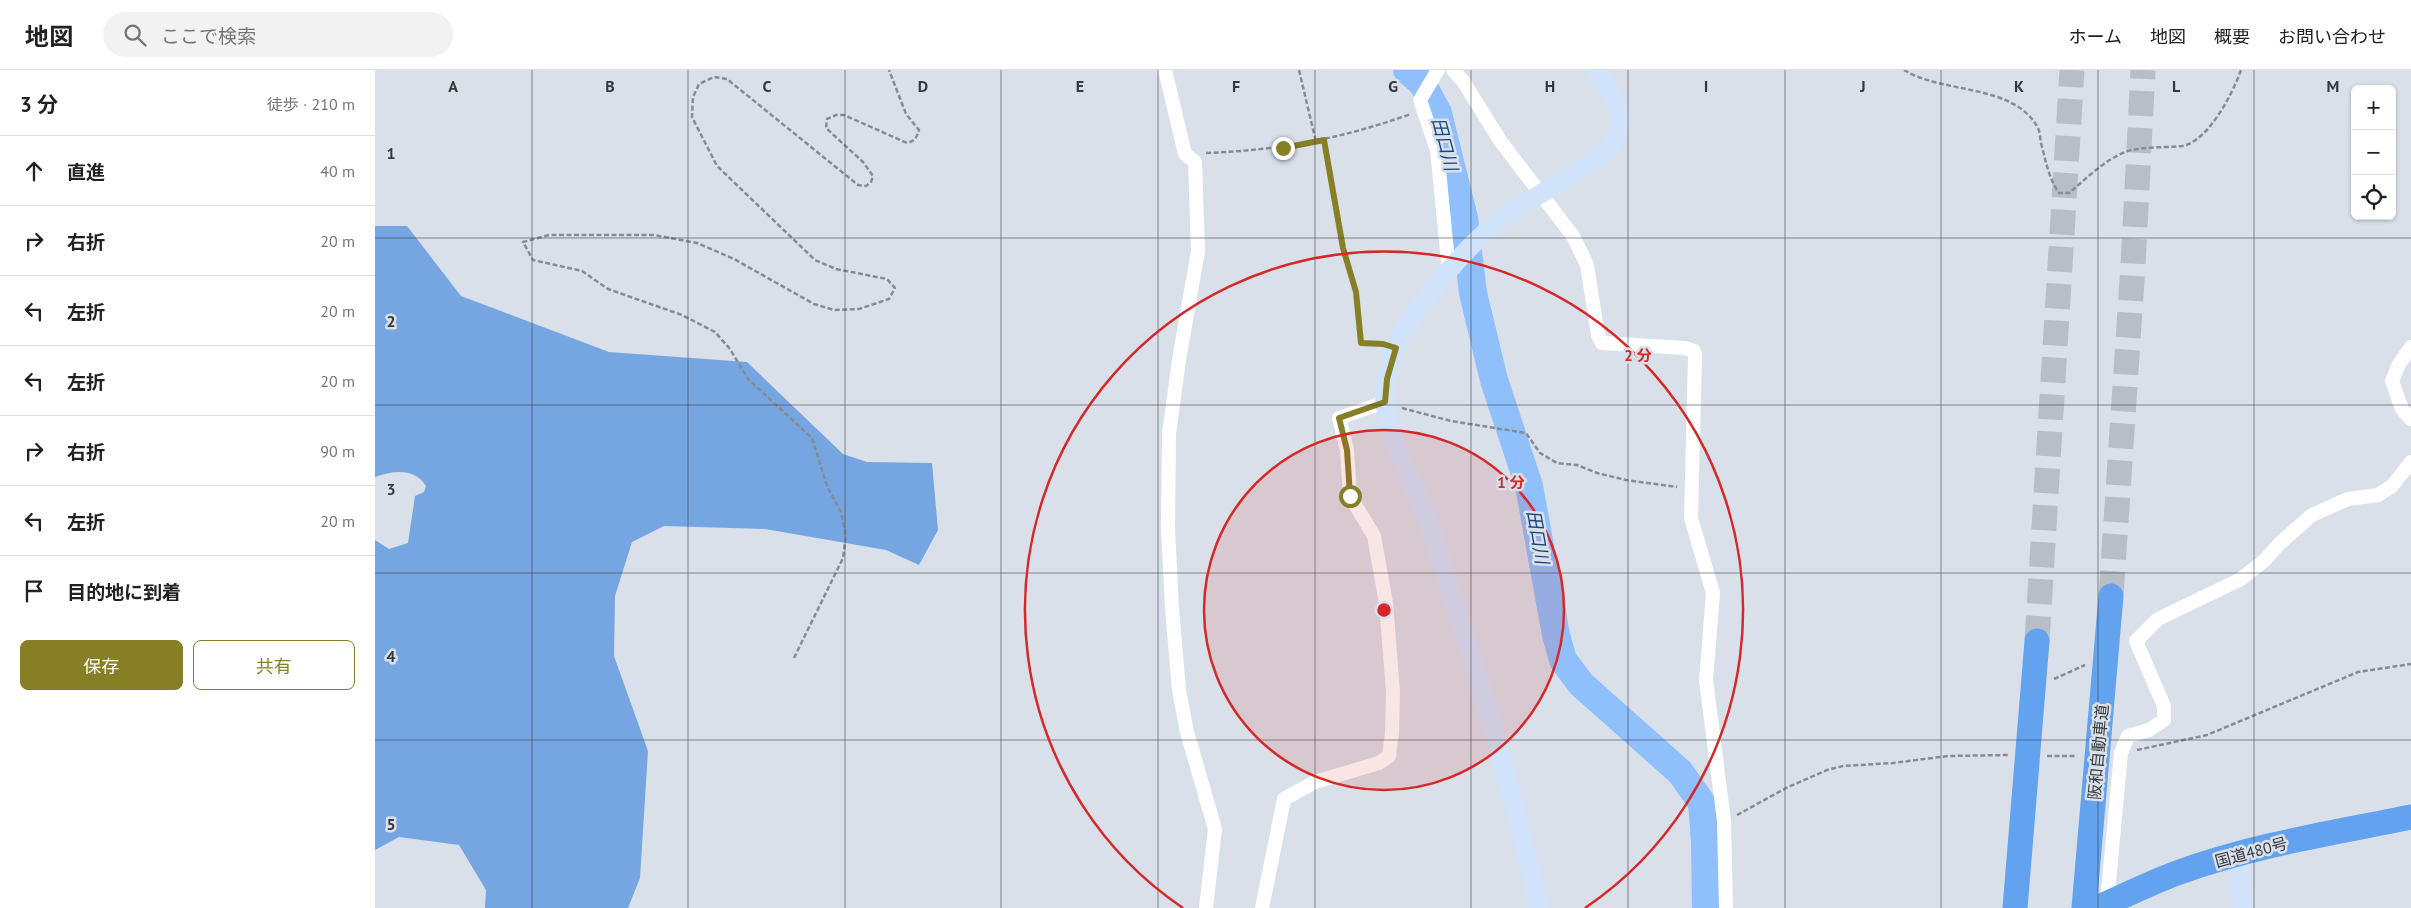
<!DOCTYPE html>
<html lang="ja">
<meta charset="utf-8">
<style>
body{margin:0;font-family:"PT Sans","Noto Sans JP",sans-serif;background:#f2f2f2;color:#202124}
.controls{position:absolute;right:15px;top:15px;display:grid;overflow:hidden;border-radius:8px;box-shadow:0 1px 4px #0004}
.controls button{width:45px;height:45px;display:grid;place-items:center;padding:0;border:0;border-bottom:1px solid #e0e0e0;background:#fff;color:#202124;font:25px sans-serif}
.stop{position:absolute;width:15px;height:15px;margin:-11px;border:4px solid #877f26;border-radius:50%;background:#fff}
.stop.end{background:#877f26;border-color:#fff;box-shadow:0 1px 5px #0008}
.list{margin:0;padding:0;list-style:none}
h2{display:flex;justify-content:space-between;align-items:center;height:65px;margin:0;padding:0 20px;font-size:21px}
h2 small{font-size:16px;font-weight:400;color:#757577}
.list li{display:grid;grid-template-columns:32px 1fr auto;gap:15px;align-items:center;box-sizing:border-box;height:70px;padding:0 20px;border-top:1px solid #e0e0e0}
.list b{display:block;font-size:19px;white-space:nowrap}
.list em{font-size:16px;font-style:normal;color:#757577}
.actions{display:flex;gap:10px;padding:15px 20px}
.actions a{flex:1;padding:11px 0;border:1px solid #877f26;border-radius:8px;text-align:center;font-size:18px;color:#877f26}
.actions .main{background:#877f26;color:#fff}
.icon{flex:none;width:28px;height:28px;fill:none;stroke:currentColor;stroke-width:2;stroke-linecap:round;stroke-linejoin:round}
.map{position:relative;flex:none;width:2036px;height:838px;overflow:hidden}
header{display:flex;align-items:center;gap:30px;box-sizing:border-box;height:70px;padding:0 25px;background:#fff;border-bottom:1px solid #e0e0e0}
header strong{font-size:24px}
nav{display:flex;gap:28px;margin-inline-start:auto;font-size:18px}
.search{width:350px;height:45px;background:#f2f2f2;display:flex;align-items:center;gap:12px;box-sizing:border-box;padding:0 18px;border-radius:28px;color:#757577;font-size:19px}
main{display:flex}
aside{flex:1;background:#fff}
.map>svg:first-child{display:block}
</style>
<header>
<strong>地図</strong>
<div class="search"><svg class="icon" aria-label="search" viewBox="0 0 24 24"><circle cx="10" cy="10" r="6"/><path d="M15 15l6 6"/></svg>ここで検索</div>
<nav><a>ホーム</a><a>地図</a><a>概要</a><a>お問い合わせ</a></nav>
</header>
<main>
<aside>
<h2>3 分<small>徒歩 · 210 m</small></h2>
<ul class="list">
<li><svg class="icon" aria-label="ahead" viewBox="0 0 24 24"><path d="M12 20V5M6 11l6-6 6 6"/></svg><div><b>直進</b></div><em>40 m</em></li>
<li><svg class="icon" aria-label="right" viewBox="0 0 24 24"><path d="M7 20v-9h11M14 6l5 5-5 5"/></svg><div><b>右折</b></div><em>20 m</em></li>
<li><svg class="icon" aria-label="left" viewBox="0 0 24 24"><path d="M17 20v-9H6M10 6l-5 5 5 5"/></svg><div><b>左折</b></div><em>20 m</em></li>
<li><svg class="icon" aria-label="left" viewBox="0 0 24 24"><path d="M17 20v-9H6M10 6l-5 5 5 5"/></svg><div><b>左折</b></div><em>20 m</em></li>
<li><svg class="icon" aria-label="right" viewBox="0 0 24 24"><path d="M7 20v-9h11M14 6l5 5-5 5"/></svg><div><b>右折</b></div><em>90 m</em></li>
<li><svg class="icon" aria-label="left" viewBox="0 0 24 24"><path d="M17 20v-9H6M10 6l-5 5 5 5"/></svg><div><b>左折</b></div><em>20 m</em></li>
<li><svg class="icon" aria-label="arrive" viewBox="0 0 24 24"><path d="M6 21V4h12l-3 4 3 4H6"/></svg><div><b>目的地に到着</b></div></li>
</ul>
<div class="actions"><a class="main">保存</a><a>共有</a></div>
</aside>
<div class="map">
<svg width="2036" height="838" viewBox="0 0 2036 838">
<rect width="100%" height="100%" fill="#d9e0e9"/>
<path fill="#76a6e1" d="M0,156H32L86,226L234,282L372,292L468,384L492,392L557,393L563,460L544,495L511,480L390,459L289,456L257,472L240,526L239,586L273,681L265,808L253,838H110L111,820L84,775L24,767L0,780V470L14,479L33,473L40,426L49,422L51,416C40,398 19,400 0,407Z"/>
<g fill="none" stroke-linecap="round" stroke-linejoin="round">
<polyline stroke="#8fc0fc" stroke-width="28" points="1032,0 1047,13 1063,43 1089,148 1098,223 1119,310 1154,416 1181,565 1188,590 1206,614 1305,702 1327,733 1330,771 1331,838"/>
<g stroke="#b8bec6" stroke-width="25" stroke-dasharray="25 12" stroke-linecap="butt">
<polyline points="1736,526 1758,196 1768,0"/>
<polyline points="1662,571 1697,0"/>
</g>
<g stroke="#878c92" stroke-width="2.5" stroke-dasharray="5 2.5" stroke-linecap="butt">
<polyline points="924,0 941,72"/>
<path d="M1529,0C1567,24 1639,13 1663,58C1665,62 1665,68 1666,73C1671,91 1673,107 1684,123H1694C1711,109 1728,91 1750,82C1767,76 1788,78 1807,76C1833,72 1858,23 1866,0"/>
<polyline points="949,70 968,178 981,223 986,273 1005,274"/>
<path d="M831,83C906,80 965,69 1036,44"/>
<polyline points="1027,338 1076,351 1151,363 1165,383 1182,393 1202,395 1222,403 1251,410 1302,417"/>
<path d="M419,588L468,488L471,466L466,442L452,416L437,368L373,309L355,279L340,262L307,245L233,219L207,201L158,190L148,172L174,165H279L322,173L359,189L439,234L459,240L484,239L514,229L520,218L512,209L461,199L440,190L342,96L317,47L318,27L324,14L339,7L352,9L483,115L491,116L496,112L498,106L488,92L451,58L452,49L461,45H469L532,73C540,71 542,67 544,60L531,44L514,0"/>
<polyline points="1679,609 1710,595"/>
<polyline points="1762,680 1832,665 1983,602 2036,594"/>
<polyline points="1672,686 1702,686"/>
<polyline points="1362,745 1413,717 1452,700 1468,696 1518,693 1573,686 1634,685"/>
</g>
<g stroke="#fff" stroke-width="14">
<polyline points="790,0 810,84 820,92 823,181 804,290 794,364 793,458 797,539 804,620 812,662 840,759 831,838"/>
<polyline points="1063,0 1045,30 1062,80 1074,201"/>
<polyline points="1078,0 1088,11 1126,72 1198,166 1212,195 1223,265 1227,273 1310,278 1319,281 1320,285 1316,448 1338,523 1331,610 1349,751 1351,838"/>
<polyline points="2036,277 2024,294 2017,311 2027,339 2036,349"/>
<polyline points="1732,833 1746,683 1753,666 1774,660 1789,650 1789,636 1761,571 1783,549 1866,509 1890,490 1904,474 1937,445 1973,429 2003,425 2017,416 2036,392"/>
<polyline points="887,838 909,729 940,712 1004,693 1014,686 1017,663 1018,622 1011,533 999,466 975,426 972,380 964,348 1010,332"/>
</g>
<g stroke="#d0e3fa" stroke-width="19">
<polyline points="1864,784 1867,838"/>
<path d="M1164,838C1137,712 1098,590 1059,468C1045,423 1018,382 1010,335C1008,320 1013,298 1018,283C1036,239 1097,168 1136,142C1157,128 1231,88 1240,70C1253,43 1235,22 1220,0"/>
</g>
<g stroke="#63a2ee" stroke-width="25">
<polyline points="1640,838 1662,571"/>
<polyline points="1709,838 1736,526"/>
<path d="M1722,838C1749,826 1775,813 1802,803C1878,775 1958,763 2036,747"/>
</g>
</g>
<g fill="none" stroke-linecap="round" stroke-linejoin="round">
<polyline stroke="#877f26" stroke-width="6" points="908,78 949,70 968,178 981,222 986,273 1008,274 1021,278 1012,309 1010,332 964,348 972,380 975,426"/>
</g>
<path fill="none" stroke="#36383c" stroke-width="1" stroke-opacity="0.55" d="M157,0V838M313,0V838M470,0V838M626,0V838M783,0V838M940,0V838M1096,0V838M1253,0V838M1410,0V838M1566,0V838M1723,0V838M1879,0V838M0,168H2036M0,335H2036M0,503H2036M0,670H2036"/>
<circle cx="1009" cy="540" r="180" fill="#d62828" fill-opacity=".12"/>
<g fill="none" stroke="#d62828" stroke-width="2.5">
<circle cx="1009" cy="540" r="180"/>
<path d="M808 838A359 359 0 1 1 1210 838"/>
</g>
<g text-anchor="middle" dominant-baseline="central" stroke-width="5" stroke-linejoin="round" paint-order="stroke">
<g font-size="16" fill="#36383c" stroke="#d9e0e9">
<text transform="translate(1723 682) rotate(-85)">阪和自動車道</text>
<text transform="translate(1876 782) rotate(-15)">国道480号</text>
</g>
<g font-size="18" font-style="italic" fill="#16467c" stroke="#d9e0e9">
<text transform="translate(1070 74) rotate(75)">田口川</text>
<text transform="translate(1163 467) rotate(80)">田口川</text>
</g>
</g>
<g font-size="16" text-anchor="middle" font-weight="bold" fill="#36383c" stroke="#d9e0e9" stroke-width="5" stroke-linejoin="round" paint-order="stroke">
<text x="78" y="22">A</text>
<text x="235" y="22">B</text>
<text x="392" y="22">C</text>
<text x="548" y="22">D</text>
<text x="705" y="22">E</text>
<text x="861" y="22">F</text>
<text x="1018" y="22">G</text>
<text x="1175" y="22">H</text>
<text x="1331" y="22">I</text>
<text x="1488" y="22">J</text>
<text x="1644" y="22">K</text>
<text x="1801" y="22">L</text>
<text x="1958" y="22">M</text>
<text x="16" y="89">1</text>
<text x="16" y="257">2</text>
<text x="16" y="425">3</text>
<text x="16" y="592">4</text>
<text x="16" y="760">5</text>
</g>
<circle cx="1009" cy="540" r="8" fill="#d62828" stroke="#d9e0e9" stroke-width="2.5"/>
<g font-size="15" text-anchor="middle" font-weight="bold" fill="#d62828" stroke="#d9e0e9" stroke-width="5" stroke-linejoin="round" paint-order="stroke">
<text x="1263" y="291">2 分</text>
<text x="1136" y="418">1 分</text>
</g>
</svg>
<div class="controls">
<button>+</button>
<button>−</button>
<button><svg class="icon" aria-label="locate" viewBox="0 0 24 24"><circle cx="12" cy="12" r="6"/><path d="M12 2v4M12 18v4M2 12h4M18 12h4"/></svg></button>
</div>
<div class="stop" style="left:975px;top:426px"></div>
<div class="stop end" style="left:908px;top:78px"></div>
</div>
</main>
